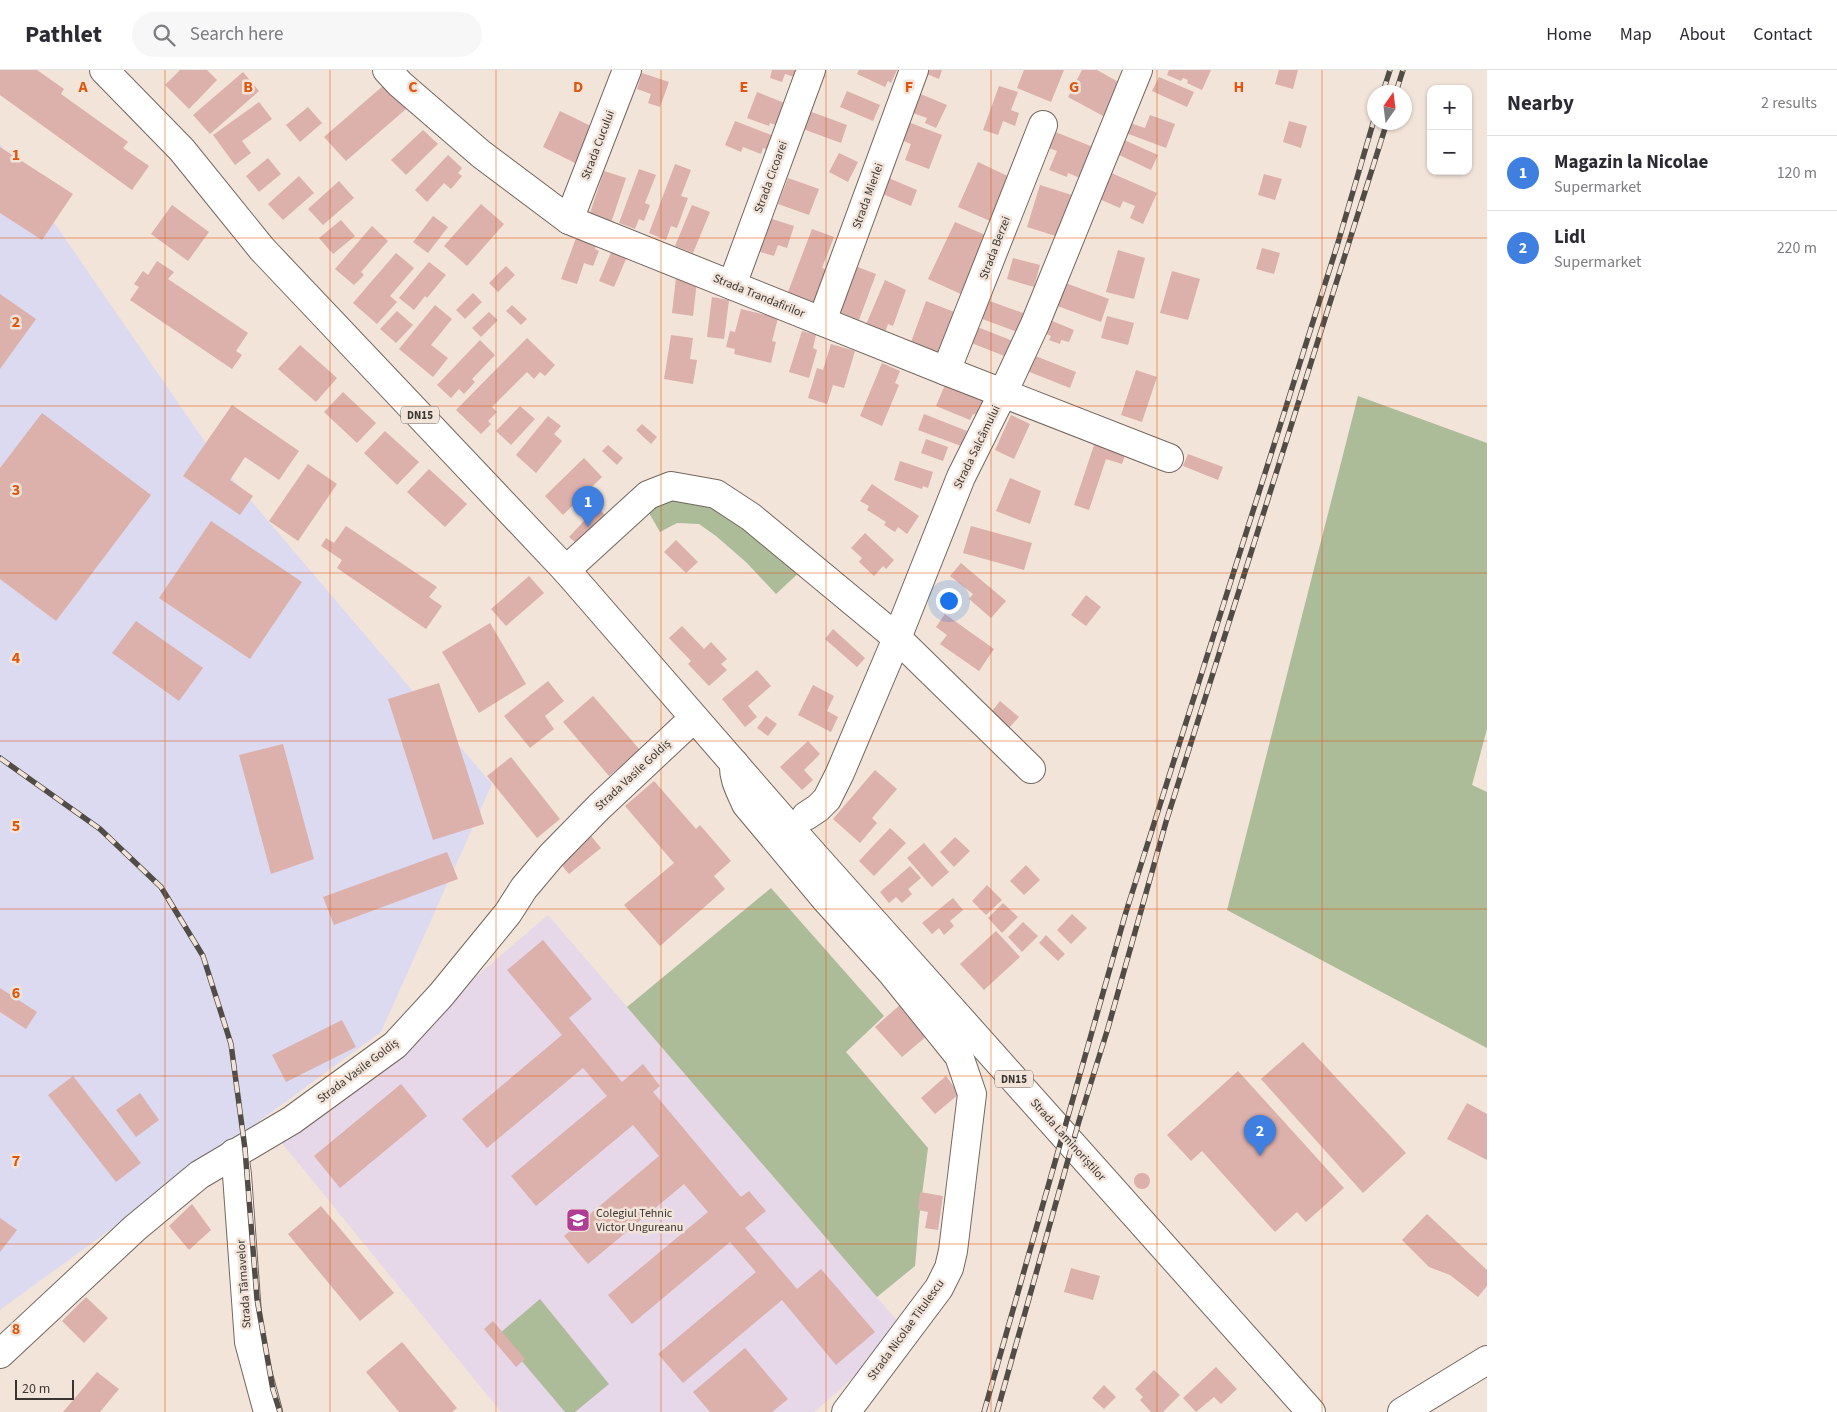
<!DOCTYPE html>
<meta charset="utf-8">
<style>
body{margin:0;font-family:"Source Sans 3",sans-serif;background:#f7f7f7;color:#2b2b33}
.controls{position:absolute;right:15px;top:15px;display:grid;overflow:hidden;border-radius:10px;box-shadow:0 1px 4px #0004}
.controls button{width:45px;height:45px;display:grid;place-items:center;padding:0;border:0;border-bottom:1px solid #e1e1e2;background:#fff;color:#2b2b33;font:25px sans-serif}
.compass{position:absolute;left:1367px;top:15px;width:45px;height:45px;border-radius:50%;background:#fff;box-shadow:0 1px 4px #0004;rotate:14deg}
.scale{position:absolute;left:15px;bottom:12px;width:59px;box-sizing:border-box;padding-left:5px;border:2px solid #3a3531;border-top:0;font-size:14px;line-height:18px;white-space:nowrap;color:#3a3531;-webkit-text-stroke:4px #f2e4d9;paint-order:stroke}
.you{position:absolute;left:948px;top:530px;width:18px;height:18px;margin:-12px;border:4px solid #fff;border-radius:50%;background:#1a73e8;box-shadow:0 0 0 8px #1a73e833}
.badge{display:grid;place-items:center;width:32px;height:32px;border-radius:50%;background:#b45309;color:#fff;font-size:16px;font-weight:700}
.pin{position:absolute;translate:-50% -41px;filter:drop-shadow(0 1px 2px #0008)}
.pin::after{content:'';position:absolute;top:26px;width:18px;height:15px;background:inherit;clip-path:polygon(0 0,100% 0,50% 100%)}
.list{margin:0;padding:0;list-style:none}
h2{display:flex;justify-content:space-between;align-items:center;height:65px;margin:0;padding:0 20px;font-size:21px}
h2 small{font-size:16px;font-weight:400;color:#7c7c81}
.list li{display:grid;grid-template-columns:32px 1fr auto;gap:15px;align-items:center;box-sizing:border-box;height:75px;padding:0 20px;border-top:1px solid #e1e1e2}
.list b{display:block;font-size:19px;white-space:nowrap}
.list p{margin:0;font-size:16px;white-space:nowrap;color:#7c7c81}
.list em{font-size:16px;font-style:normal;color:#7c7c81}
.icon{flex:none;width:28px;height:28px;fill:none;stroke:currentColor;stroke-width:2;stroke-linecap:round;stroke-linejoin:round}
.map{position:relative;flex:none;width:1487px;height:1342px;overflow:hidden}
header{display:flex;align-items:center;gap:30px;box-sizing:border-box;height:70px;padding:0 25px;background:#fff;border-bottom:1px solid #e1e1e2}
header strong{font-size:24px}
nav{display:flex;gap:28px;margin-inline-start:auto;font-size:18px}
.search{width:350px;height:45px;background:#f7f7f7;display:flex;align-items:center;gap:12px;box-sizing:border-box;padding:0 18px;border-radius:28px;color:#7c7c81;font-size:19px}
main{display:flex}
aside{flex:1;background:#fff}
.map>svg:first-child{display:block}
</style>
<header>
<strong>Pathlet</strong>
<div class="search"><svg class="icon" aria-label="search" viewBox="0 0 24 24"><circle cx="10" cy="10" r="6"/><path d="M15 15l6 6"/></svg>Search here</div>
<nav><a>Home</a><a>Map</a><a>About</a><a>Contact</a></nav>
</header>
<main>
<div class="map">
<svg width="1487" height="1342" viewBox="0 0 1487 1342">
<rect width="100%" height="100%" fill="#f2e4d9"/>
<polygon fill="#dcdaf0" points="0,74 223,398 492,714 381,962 0,1240"/>
<polygon fill="#e6d7e9" points="548,845 906,1261 814,1342 501,1342 282,1073"/>
<g fill="#acbb98">
<polygon points="1358,326 1487,373 1487,659 1472,715 1487,722 1487,978 1227,840"/>
<polygon points="677,423 707,429 803,499 776,524 747,493 716,466 699,454 677,453 660,462 645,436"/>
<polygon points="771,818 884,946 846,982 928,1078 919,1149 915,1196 877,1227 627,937"/>
<polygon points="540,1229 609,1314 575,1342 565,1342 499,1264"/>
</g>
<g fill="#dcb0ab">
<polygon points="0,0 37,0 64,19 61,24 128,72 123,78 149,96 132,120 0,25"/>
<polygon points="180,0 207,0 217,10 189,39 165,15"/>
<polygon points="772,0 796,0 794,7 785,4 782,12 770,8"/>
<polygon points="859,0 897,0 891,13 888,11 885,17 857,4"/>
<polygon points="923,0 942,0 939,9 922,2"/>
<polygon points="1024,0 1064,0 1051,32 1017,18"/>
<polygon points="1082,0 1097,0 1122,14 1105,47 1068,27"/>
<polygon points="1169,0 1211,0 1202,20 1187,13 1188,10 1183,8 1181,11 1167,5"/>
<polygon points="1279,0 1298,0 1293,19 1275,14"/>
<polygon points="243,2 259,21 210,64 193,45"/>
<polygon points="642,3 669,12 660,37 648,33 651,24 637,19"/>
<polygon points="1159,7 1194,22 1187,37 1152,21"/>
<polygon points="384,15 406,39 346,91 324,67"/>
<polygon points="999,16 1018,22 1011,40 1019,43 1015,56 1003,51 998,65 983,60"/>
<polygon points="847,21 880,35 873,51 840,37"/>
<polygon points="757,22 787,34 779,56 770,53 769,56 747,48"/>
<polygon points="918,23 947,35 936,58 925,53 927,48 910,42"/>
<polygon points="259,32 272,49 242,71 251,83 235,95 213,65"/>
<polygon points="308,37 322,53 300,72 286,55"/>
<polygon points="560,41 595,58 575,93 543,77"/>
<polygon points="809,41 847,55 841,73 803,59"/>
<polygon points="1150,45 1175,54 1166,78 1126,63 1130,53 1145,58"/>
<polygon points="903,50 942,65 929,99 905,90 911,74 896,68"/>
<polygon points="735,51 774,66 768,80 763,78 761,84 743,77 741,82 725,75"/>
<polygon points="1289,51 1307,56 1301,78 1283,72"/>
<polygon points="423,60 438,74 406,105 391,90"/>
<polygon points="1053,61 1093,77 1080,108 1068,103 1067,107 1049,100 1057,81 1046,77"/>
<polygon points="1122,69 1158,85 1151,100 1115,83"/>
<polygon points="0,77 73,124 42,170 0,143"/>
<polygon points="839,83 858,92 848,112 829,102"/>
<polygon points="448,85 462,98 458,103 462,106 451,119 444,113 427,132 415,120"/>
<polygon points="268,88 281,104 259,122 246,106"/>
<polygon points="978,92 1016,110 997,154 958,137"/>
<polygon points="675,94 691,100 681,126 688,128 677,158 671,156 666,170 649,163"/>
<polygon points="639,99 656,105 645,133 650,135 644,151 639,149 635,159 619,153"/>
<polygon points="604,101 626,108 611,153 589,146"/>
<polygon points="1109,102 1157,123 1143,154 1130,148 1135,136 1123,131 1120,138 1097,128"/>
<polygon points="1264,104 1282,109 1275,130 1258,125"/>
<polygon points="299,106 314,123 283,150 268,134"/>
<polygon points="884,106 917,120 911,136 878,122"/>
<polygon points="788,108 819,119 809,145 778,134"/>
<polygon points="339,111 354,128 323,155 308,139"/>
<polygon points="1040,115 1075,126 1062,168 1027,157"/>
<polygon points="481,134 504,154 467,196 444,176"/>
<polygon points="172,135 209,162 188,191 151,164"/>
<polygon points="692,135 710,142 693,183 675,176"/>
<polygon points="433,146 448,157 428,183 413,172"/>
<polygon points="769,148 794,156 787,178 778,175 774,186 757,181"/>
<polygon points="341,150 355,166 333,184 319,168"/>
<polygon points="955,152 990,167 963,225 928,209"/>
<polygon points="372,156 388,171 361,202 364,205 354,215 335,199"/>
<polygon points="812,159 834,167 822,198 828,200 816,233 788,222"/>
<polygon points="579,160 599,167 595,179 599,181 593,196 584,193 577,214 561,209"/>
<polygon points="615,173 630,180 614,217 599,211"/>
<polygon points="1262,178 1280,183 1274,204 1256,199"/>
<polygon points="1118,180 1145,188 1134,229 1106,222"/>
<polygon points="396,183 414,198 390,226 397,232 377,254 353,233"/>
<polygon points="1013,188 1040,195 1034,217 1007,209"/>
<polygon points="157,191 174,202 168,209 248,263 236,281 242,285 232,299 130,230 139,217 134,214 143,201 148,205"/>
<polygon points="429,192 446,205 427,228 425,226 414,240 399,228"/>
<polygon points="506,196 515,205 498,222 489,213"/>
<polygon points="855,196 876,204 859,250 838,242"/>
<polygon points="677,199 698,202 693,246 672,243"/>
<polygon points="1172,201 1200,209 1188,250 1160,243"/>
<polygon points="885,210 906,220 893,256 888,254 884,265 865,257"/>
<polygon points="1060,211 1109,229 1101,252 1052,234"/>
<polygon points="473,223 482,232 465,249 456,240"/>
<polygon points="0,224 36,249 0,299"/>
<polygon points="712,227 729,230 724,269 707,267"/>
<polygon points="984,229 1026,244 1020,263 977,247"/>
<polygon points="926,231 957,243 942,287 910,275"/>
<polygon points="435,235 452,249 431,275 448,288 433,307 399,279"/>
<polygon points="512,235 527,249 521,255 506,241"/>
<polygon points="741,239 778,248 772,271 776,272 771,293 734,284 735,279 726,277 730,261 735,262"/>
<polygon points="397,241 413,255 396,273 380,259"/>
<polygon points="489,242 498,250 481,267 472,258"/>
<polygon points="1107,246 1134,253 1128,275 1101,268"/>
<polygon points="1045,248 1074,260 1069,272 1061,270 1060,274 1049,270 1051,266 1040,261"/>
<polygon points="975,256 1018,273 1012,289 969,272"/>
<polygon points="802,261 816,265 813,278 817,280 809,308 789,302"/>
<polygon points="671,265 693,268 690,289 697,290 693,314 664,309"/>
<polygon points="527,268 555,295 545,306 540,302 534,309 527,302 492,337 497,342 488,351 491,354 481,364 456,340"/>
<polygon points="480,270 495,285 472,309 475,312 464,324 459,319 451,328 437,315"/>
<polygon points="831,274 855,281 844,318 833,315 827,334 808,328 817,298 823,300"/>
<polygon points="300,275 337,308 316,332 278,299"/>
<polygon points="1033,285 1076,302 1070,318 1027,301"/>
<polygon points="882,293 900,301 895,313 899,315 882,356 860,346"/>
<polygon points="1136,300 1157,307 1142,352 1121,345"/>
<polygon points="947,310 985,325 977,345 973,344 970,350 936,336"/>
<polygon points="343,322 376,353 357,373 324,342"/>
<polygon points="232,335 299,381 279,410 245,387 230,410 253,426 240,445 183,406"/>
<polygon points="520,336 535,349 511,375 496,361"/>
<polygon points="42,343 151,425 56,551 0,509 0,398"/>
<polygon points="924,344 967,361 961,376 918,360"/>
<polygon points="1011,345 1030,354 1014,389 995,380"/>
<polygon points="548,346 561,356 554,364 562,371 536,403 516,385"/>
<polygon points="642,354 657,367 651,374 636,360"/>
<polygon points="385,361 419,392 397,415 364,383"/>
<polygon points="926,369 948,377 943,391 921,383"/>
<polygon points="1096,369 1127,379 1122,394 1106,389 1089,440 1074,435"/>
<polygon points="608,375 623,388 617,395 602,381"/>
<polygon points="1188,384 1223,397 1218,410 1183,396"/>
<polygon points="584,388 602,407 563,445 545,426"/>
<polygon points="900,391 933,402 928,418 923,416 922,419 894,410"/>
<polygon points="308,394 337,414 298,471 269,451"/>
<polygon points="429,399 467,434 445,457 407,422"/>
<polygon points="1010,408 1041,421 1030,454 996,441"/>
<polygon points="872,414 919,446 907,464 898,457 895,462 884,455 886,452 867,440 869,436 860,431"/>
<polygon points="597,437 607,447 580,476 569,467"/>
<polygon points="211,451 302,512 250,589 159,528"/>
<polygon points="346,456 437,517 429,527 442,536 426,559 337,498 342,490 321,476 326,468 334,473"/>
<polygon points="971,456 1032,473 1024,500 963,483"/>
<polygon points="865,463 894,490 886,499 883,496 874,506 859,492 862,488 851,478"/>
<polygon points="676,470 698,492 686,503 664,482"/>
<polygon points="961,493 1006,531 991,548 969,529 973,524 950,506"/>
<polygon points="529,506 544,523 506,556 491,539"/>
<polygon points="1086,525 1101,537 1086,556 1071,545"/>
<polygon points="945,544 994,579 979,601 940,574 947,565 936,557"/>
<polygon points="136,551 203,598 179,631 112,583"/>
<polygon points="490,553 526,614 479,643 442,582"/>
<polygon points="682,556 704,579 711,572 727,589 721,594 727,600 709,616 688,594 691,591 669,568"/>
<polygon points="833,559 865,588 857,597 825,569"/>
<polygon points="757,600 771,616 748,636 757,647 745,657 722,629"/>
<polygon points="548,611 564,631 545,646 554,659 530,678 504,646"/>
<polygon points="439,613 484,754 433,770 388,629"/>
<polygon points="813,615 834,626 827,641 838,647 831,662 798,645"/>
<polygon points="593,626 640,680 609,706 563,652"/>
<polygon points="1000,631 1019,647 1007,660 989,645"/>
<polygon points="766,646 777,654 768,666 757,658"/>
<polygon points="808,671 820,684 804,700 813,710 802,720 780,697"/>
<polygon points="283,674 314,789 271,804 239,685"/>
<polygon points="511,687 560,749 537,768 487,706"/>
<polygon points="875,700 897,719 872,748 877,753 860,773 833,749"/>
<polygon points="654,711 696,759 700,755 731,791 714,806 725,819 660,876 624,835 674,793 625,736"/>
<polygon points="890,758 906,773 874,806 859,791"/>
<polygon points="586,760 601,778 569,804 554,786"/>
<polygon points="955,767 970,781 954,797 940,782"/>
<polygon points="924,773 949,802 932,817 907,788"/>
<polygon points="447,782 458,809 334,855 323,827"/>
<polygon points="1026,795 1040,810 1024,825 1010,811"/>
<polygon points="910,796 921,808 908,819 912,824 902,833 896,827 889,833 880,822"/>
<polygon points="987,815 1002,830 986,845 972,831"/>
<polygon points="953,828 963,840 950,851 954,856 944,865 939,858 932,864 922,853"/>
<polygon points="1003,833 1018,847 1002,863 988,848"/>
<polygon points="1072,844 1087,858 1071,874 1057,860"/>
<polygon points="1023,852 1038,866 1022,882 1008,867"/>
<polygon points="996,861 1020,887 984,920 960,894"/>
<polygon points="1046,865 1065,884 1058,891 1039,873"/>
<polygon points="543,870 592,929 569,948 622,1012 643,994 660,1016 653,1022 741,1127 749,1121 766,1141 745,1158 797,1219 821,1199 875,1262 836,1295 782,1230 683,1313 658,1284 756,1202 730,1172 632,1254 608,1225 708,1142 684,1114 588,1194 564,1166 659,1086 633,1055 536,1136 511,1106 607,1026 583,998 487,1078 462,1049 562,965 507,900"/>
<polygon points="0,918 37,942 26,959 0,942"/>
<polygon points="901,934 928,965 902,987 875,957"/>
<polygon points="342,950 356,977 286,1012 272,985"/>
<polygon points="1303,972 1406,1083 1363,1123 1261,1009"/>
<polygon points="1238,1001 1344,1118 1306,1152 1297,1142 1275,1162 1202,1081 1191,1091 1167,1065"/>
<polygon points="73,1006 141,1093 116,1112 48,1025"/>
<polygon points="946,1006 959,1024 935,1044 921,1028"/>
<polygon points="401,1014 427,1046 340,1118 314,1086"/>
<polygon points="140,1023 159,1050 136,1067 116,1040"/>
<polygon points="1467,1033 1487,1044 1487,1090 1447,1069"/>
<circle cx="1142" cy="1111" r="8"/>
<polygon points="920,1122 943,1126 938,1160 925,1158 928,1142 918,1140"/>
<polygon points="192,1134 211,1160 189,1180 169,1156"/>
<polygon points="321,1136 394,1223 360,1251 288,1164"/>
<polygon points="1427,1144 1487,1200 1487,1216 1478,1227 1450,1205 1429,1197 1402,1170"/>
<polygon points="0,1148 17,1160 0,1182"/>
<polygon points="1071,1198 1100,1206 1093,1230 1064,1222"/>
<polygon points="86,1227 108,1248 84,1273 62,1251"/>
<polygon points="493,1251 525,1289 516,1297 484,1259"/>
<polygon points="402,1272 457,1338 452,1342 399,1342 366,1302"/>
<polygon points="745,1278 788,1329 772,1342 710,1342 693,1322"/>
<polygon points="1216,1297 1237,1319 1221,1334 1214,1327 1196,1342 1183,1328"/>
<polygon points="1154,1300 1180,1325 1163,1342 1151,1342 1140,1330 1143,1327 1135,1319"/>
<polygon points="97,1302 119,1319 100,1342 63,1342"/>
<polygon points="1104,1315 1116,1327 1104,1339 1092,1328"/>
</g>
<g fill="none" stroke-linecap="round" stroke-linejoin="round">
<g stroke="#73675d" stroke-width="30">
<g id="minor">
<polyline points="387,0 400,14 481,84 569,150 946,301 1169,388"/>
<polyline points="569,150 627,0"/>
<polyline points="732,215 811,0"/>
<polyline points="822,251 914,0"/>
<polyline points="946,301 1043,55"/>
<polyline points="566,500 648,425 671,416 716,424 751,447 897,568 1031,699"/>
<path d="M734,693C733,709 740,720 746,734L828,832L892,903L959,986L972,1024L953,1181L949,1198L939,1218L846,1342"/>
<polyline points="806,746 818,738 827,729 840,703 897,568 961,407 1003,323 1035,254 1138,0"/>
<polyline points="234,1083 237,1105 249,1272 268,1342"/>
<polyline points="0,1284 135,1158 199,1105 292,1050 395,975 441,925 508,843 524,818 551,786 599,737 694,648"/>
<polyline points="1402,1342 1487,1290"/>
</g>
</g>
<g stroke="#73675d" stroke-width="30">
<polyline id="major" points="104,0 182,80 262,179 566,500 805,775 1311,1342"/>
</g>
<use href="#minor" stroke="#fff" stroke-width="28"/>
<use href="#major" stroke="#fff" stroke-width="28"/>
<g stroke="#524c47" stroke-width="5.5">
<g id="rail">
<polyline points="1383,22 1390,0"/>
<polyline points="1396,22 1403,0"/>
<polyline points="0,688 100,759 161,817 203,886 231,974 245,1079 257,1229 273,1320 280,1342"/>
<polyline points="984,1342 1126,842 1337,176 1374,50"/>
<polyline points="997,1342 1079,1051 1108,958 1166,752 1387,52"/>
</g>
</g>
<use href="#rail" stroke="#f2e4d9" stroke-width="4" stroke-dasharray="11" stroke-linecap="butt"/>
</g>
<path fill="none" stroke="#df570e" stroke-width="1" stroke-opacity="0.55" d="M165,0V1342M330,0V1342M496,0V1342M661,0V1342M826,0V1342M991,0V1342M1157,0V1342M1322,0V1342M0,168H1487M0,336H1487M0,503H1487M0,671H1487M0,839H1487M0,1006H1487M0,1174H1487"/>
<defs>
<g id="school-square" transform="scale(1.25)"><rect x="-9" y="-9" width="18" height="18" rx="4" fill="#b03c96" stroke="#f2e4d9"/><path d="M0-5L7-2L0 1L-7-2ZM-4 1L0 2.5L4 1V4Q0 6-4 4Z" fill="#fff"/></g>
</defs>
<g fill-rule="evenodd">
<use href="#school-square" x="578" y="1150"/>
</g>
<g text-anchor="middle" dominant-baseline="central" stroke-width="5" stroke-linejoin="round" paint-order="stroke">
<g fill="#f2e4d9" stroke="#716a63" stroke-width="1">
<rect x="401" y="336.5" width="38" height="17" rx="4"/>
<rect x="995" y="1000.5" width="38" height="17" rx="4"/>
</g>
<g font-size="11" font-weight="bold" fill="#3a3531">
<text x="420" y="345">DN15</text>
<text x="1014" y="1009">DN15</text>
</g>
<g font-size="12" fill="#3a3531" stroke="#f2e4d9">
<text transform="translate(598 75) rotate(-69)">Strada Cucului</text>
<text transform="translate(771 107) rotate(-70)">Strada Cicoarei</text>
<text transform="translate(868 126) rotate(-70)">Strada Mierlei</text>
<text transform="translate(995 178) rotate(-69)">Strada Berzei</text>
<text transform="translate(759 226) rotate(22)">Strada Trandafirilor</text>
<text transform="translate(977 377) rotate(-64)">Strada Salcâmului</text>
<text transform="translate(633 705) rotate(-43)">Strada Vasile Goldiș</text>
<text transform="translate(358 1001) rotate(-37)">Strada Vasile Goldiș</text>
<text transform="translate(1068 1070) rotate(48)">Strada Laminoriștilor</text>
<text transform="translate(244 1214) rotate(-94)">Strada Târnavelor</text>
<text transform="translate(906 1260) rotate(-54)">Strada Nicolae Titulescu</text>
</g>
<g font-size="12" fill="#3a3531" stroke="#f2e4d9" text-anchor="start">
<text x="596" y="1143">Colegiul Tehnic<tspan x="596" dy="14">Victor Ungureanu</tspan></text>
</g>
</g>
<g font-size="16" text-anchor="middle" font-weight="bold" fill="#df570e" stroke="#f2e4d9" stroke-width="5" stroke-linejoin="round" paint-order="stroke">
<text x="83" y="22">A</text>
<text x="248" y="22">B</text>
<text x="413" y="22">C</text>
<text x="578" y="22">D</text>
<text x="744" y="22">E</text>
<text x="909" y="22">F</text>
<text x="1074" y="22">G</text>
<text x="1239" y="22">H</text>
<text x="16" y="90">1</text>
<text x="16" y="257">2</text>
<text x="16" y="425">3</text>
<text x="16" y="593">4</text>
<text x="16" y="761">5</text>
<text x="16" y="928">6</text>
<text x="16" y="1096">7</text>
<text x="16" y="1264">8</text>
</g>
</svg>
<div class="controls">
<button>+</button>
<button>−</button>
</div>
<svg class="compass" viewBox="-18 -18 36 36"><path d="M0-13l5 13h-10z" fill="#e53935"/><path d="M0 13l5-13h-10z" fill="#7c7c81"/></svg>
<div class="scale">20 m</div>
<div class="you"></div>
<div class="pin badge" style="left:588px;top:457px;background:#3f7fe0">1</div>
<div class="pin badge" style="left:1260px;top:1086px;background:#3f7fe0">2</div>
</div>
<aside>
<h2>Nearby<small>2 results</small></h2>
<ul class="list">
<li><span class="badge" style="background:#3f7fe0">1</span><div><b>Magazin la Nicolae</b><p>Supermarket</p></div><em>120 m</em></li>
<li><span class="badge" style="background:#3f7fe0">2</span><div><b>Lidl</b><p>Supermarket</p></div><em>220 m</em></li>
</ul>
</aside>
</main>
